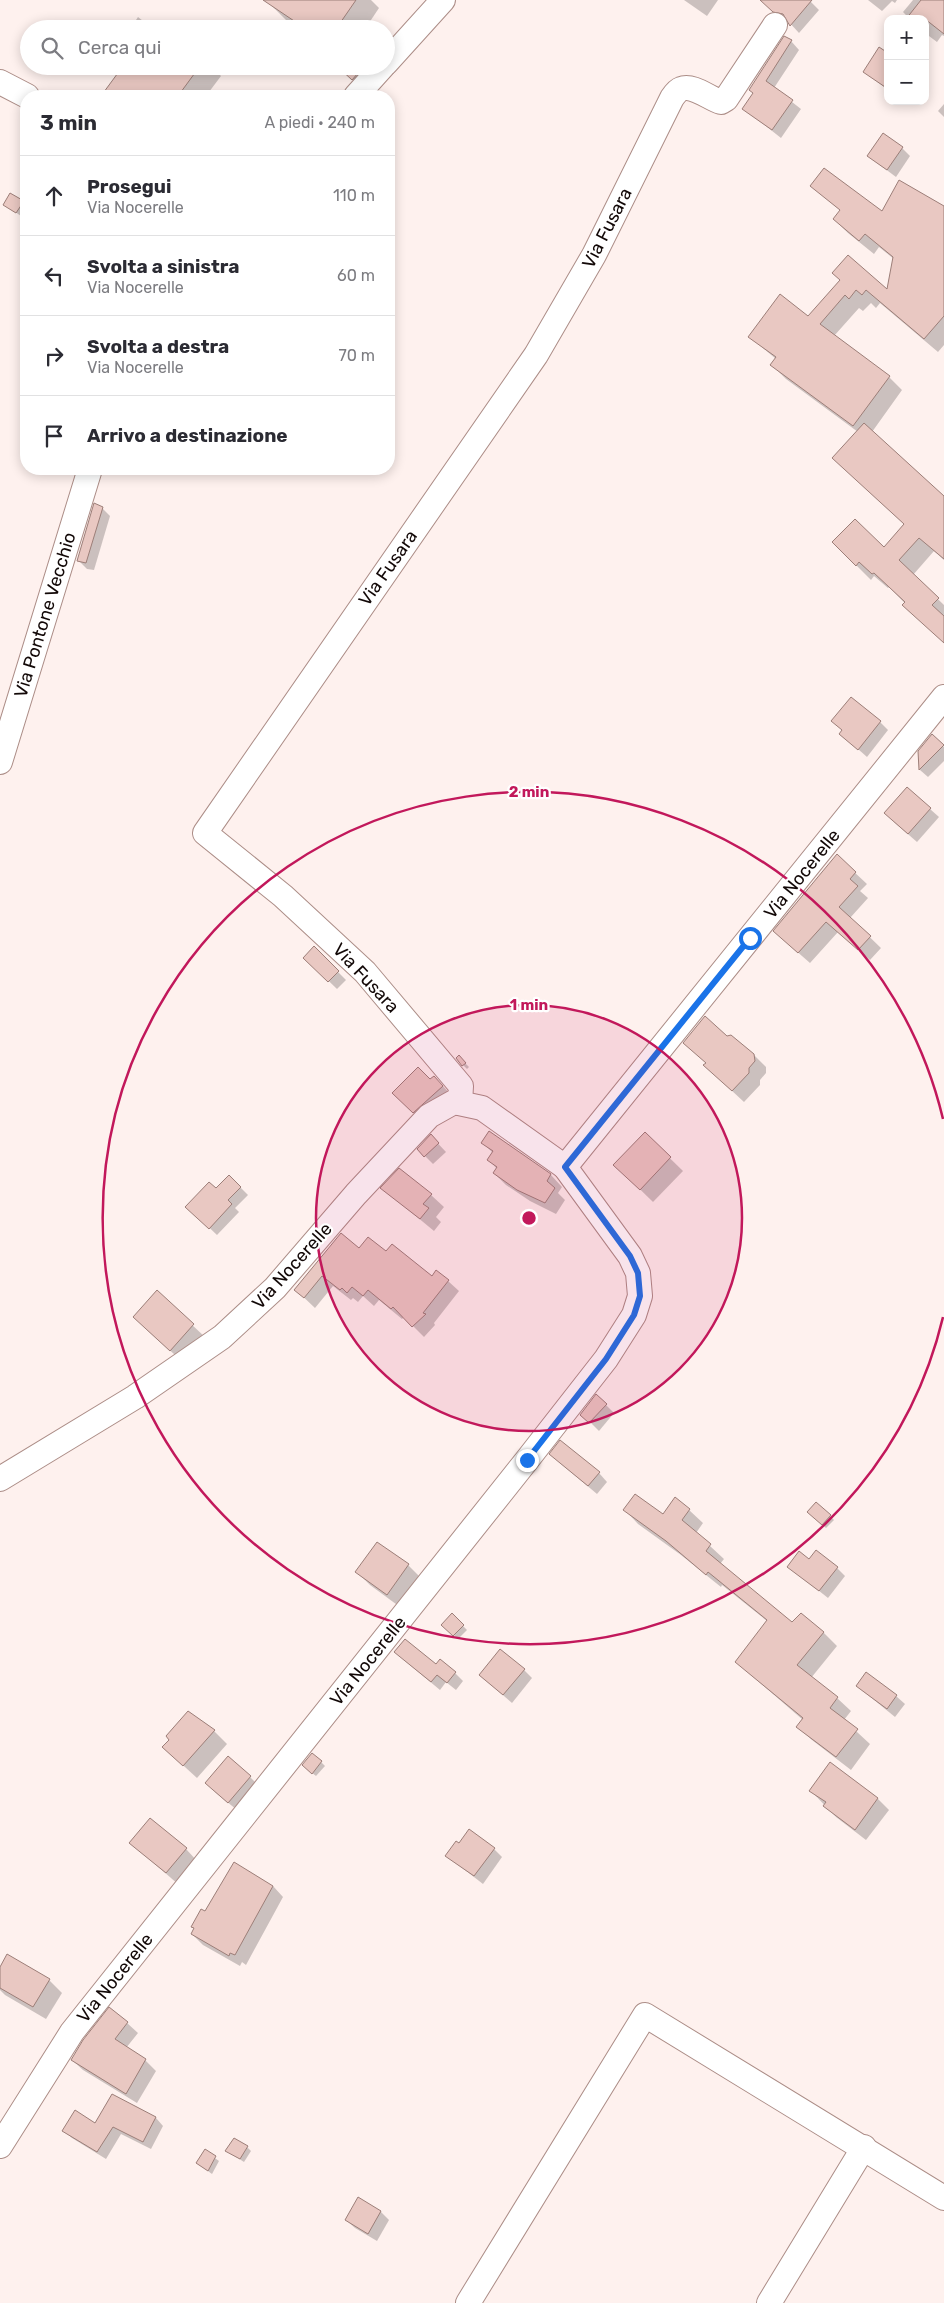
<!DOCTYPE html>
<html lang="it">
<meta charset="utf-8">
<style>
body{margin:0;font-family:Rubik,sans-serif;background:#f2f2f3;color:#2b2b33}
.controls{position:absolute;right:15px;top:15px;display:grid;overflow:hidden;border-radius:10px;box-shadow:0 2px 12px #0003}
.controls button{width:45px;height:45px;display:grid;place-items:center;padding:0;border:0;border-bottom:1px solid #e1e1e2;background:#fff;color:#2b2b33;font:25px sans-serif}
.stop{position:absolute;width:15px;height:15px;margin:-11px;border:4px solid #1a73e8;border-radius:50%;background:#fff}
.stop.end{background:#1a73e8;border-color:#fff;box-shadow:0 1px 5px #0008}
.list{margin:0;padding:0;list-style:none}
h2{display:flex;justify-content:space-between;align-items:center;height:65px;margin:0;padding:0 20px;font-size:21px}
h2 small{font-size:16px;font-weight:400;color:#7c7c81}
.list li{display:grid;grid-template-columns:32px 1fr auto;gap:15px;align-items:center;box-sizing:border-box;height:80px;padding:0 20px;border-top:1px solid #e1e1e2}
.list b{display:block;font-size:19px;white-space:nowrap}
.list p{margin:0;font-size:16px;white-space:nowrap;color:#7c7c81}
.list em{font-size:16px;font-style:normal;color:#7c7c81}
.icon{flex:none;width:28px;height:28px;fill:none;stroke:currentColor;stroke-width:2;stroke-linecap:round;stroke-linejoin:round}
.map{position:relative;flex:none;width:944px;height:2303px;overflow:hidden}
.search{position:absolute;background:#fff;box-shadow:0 2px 12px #0003;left:20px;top:20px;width:375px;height:55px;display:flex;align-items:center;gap:12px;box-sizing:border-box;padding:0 18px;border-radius:28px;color:#7c7c81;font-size:19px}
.panel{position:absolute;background:#fff;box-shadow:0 2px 12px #0003;left:20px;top:90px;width:375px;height:385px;border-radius:20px}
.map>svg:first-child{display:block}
</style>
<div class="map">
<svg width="944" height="2303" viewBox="0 0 944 2303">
<rect width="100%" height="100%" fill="#fef1ee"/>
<g fill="#0003">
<polygon points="271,0 371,0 379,8 365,29 300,29 286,20 269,3"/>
<polygon points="684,0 718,0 707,16"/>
<polygon points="771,0 809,0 819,10 799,33 788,21 783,20 767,5"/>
<polygon points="868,0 897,0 895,3 892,1 882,11"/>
<polygon points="913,0 944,0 944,36 942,35 937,42 925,33 925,19 910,19 903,12"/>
<polygon points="138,17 153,29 130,29"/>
<polygon points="791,41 799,50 774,88 801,109 781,138 744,109"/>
<polygon points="888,55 888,90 864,71"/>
<polygon points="124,66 211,66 221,76 206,96 102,96"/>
<polygon points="350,66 380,66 361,87 345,72"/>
<polygon points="944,104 944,117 938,111"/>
<polygon points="902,148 910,156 896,177 868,156"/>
<polygon points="812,186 882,213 944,208 944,345 938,352 880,303 876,308 871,303 863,311 859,308 834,336 889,377 902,390 872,432 944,498 944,560 934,551 913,575 944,605 944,643 889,587 888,588 874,576 871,580 833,542 884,549 905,525 834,458 858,432 786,379 772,365 776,359 750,337 808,317 841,280 887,291 894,259 879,247 874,254 848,233 834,219 841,211"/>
<polygon points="23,202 26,207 21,216 5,205"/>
<polygon points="102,508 110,516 94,570 87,569 78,560"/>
<polygon points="880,722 888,730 867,757 841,734"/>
<polygon points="932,736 944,747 944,761 928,777 920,770 919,752"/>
<polygon points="930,809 939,817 917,842 894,822"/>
<polygon points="837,856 867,884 860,891 868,898 850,918 881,948 870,960 838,932 810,963 786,942"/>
<polygon points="314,948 346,980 337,989 305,958"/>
<polygon points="727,1037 754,1055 766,1067 766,1073 760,1080 760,1085 744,1102 717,1077"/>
<polygon points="459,1057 469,1067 467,1069 457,1059"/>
<polygon points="430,1081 443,1086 451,1095 422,1121 394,1093"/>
<polygon points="489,1133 551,1175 562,1187 558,1193 565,1200 556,1214 530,1201 506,1185 494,1173 497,1169 489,1160 493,1153 483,1143"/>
<polygon points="645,1134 683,1171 653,1202 615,1165"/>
<polygon points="431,1136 446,1152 433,1164 425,1156"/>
<polygon points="229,1176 248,1195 235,1208 239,1212 217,1235 195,1214"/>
<polygon points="382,1188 431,1195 444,1207 436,1217 441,1222 434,1231"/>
<polygon points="359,1250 386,1253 432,1277 448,1281 459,1291 434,1323 435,1325 424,1337 404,1317 402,1319 379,1300 374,1306 363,1296 358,1302 353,1298 351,1300 333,1286 315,1308 296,1290"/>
<polygon points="157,1292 206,1338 184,1363 147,1330"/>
<polygon points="606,1405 614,1413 599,1431 582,1414"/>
<polygon points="559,1462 599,1473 607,1482 597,1494"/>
<polygon points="625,1510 663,1516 689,1510 703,1523 696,1533 724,1559 720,1564 792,1624 823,1632 837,1646 811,1678 837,1698 851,1711 844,1720 870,1744 851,1770 812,1740 798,1727 803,1720 736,1662 767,1621 722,1585 721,1587 681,1555 638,1524"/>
<polygon points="809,1512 830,1516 834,1520 826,1528"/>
<polygon points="810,1560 837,1568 845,1576 828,1598 789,1567"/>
<polygon points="408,1565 421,1578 400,1607 370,1585 357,1572"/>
<polygon points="452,1615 467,1630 458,1639 443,1625"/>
<polygon points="404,1660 455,1673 463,1681 456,1690 446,1682 440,1690"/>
<polygon points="524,1670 532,1678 512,1703 480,1675"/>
<polygon points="857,1686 896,1696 905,1704 895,1717"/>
<polygon points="214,1731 227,1744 197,1778 163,1747"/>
<polygon points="321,1762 325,1766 316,1776 307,1769"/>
<polygon points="250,1777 258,1785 237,1810 215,1792"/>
<polygon points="811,1791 878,1799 889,1810 866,1840 836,1817"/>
<polygon points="131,1843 186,1849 198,1862 179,1885"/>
<polygon points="459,1845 494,1849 502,1857 483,1884 447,1856"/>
<polygon points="273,1886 283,1897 246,1965 242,1962 240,1966 203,1945 192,1934 205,1913"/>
<polygon points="0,1969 49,1980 62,1993 46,2019 5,1995 0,1990"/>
<polygon points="127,2023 138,2033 126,2048 145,2060 156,2071 137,2103 83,2070 72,2060"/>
<polygon points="112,2096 156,2118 163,2126 151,2149 121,2134 106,2159 72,2138 64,2131 96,2125"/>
<polygon points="247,2147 251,2151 244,2162 227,2151"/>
<polygon points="205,2151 219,2161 212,2174 197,2163"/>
<polygon points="359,2199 381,2212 389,2220 377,2241 355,2228 346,2220"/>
</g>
<g fill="#e9c8c2" stroke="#9c7e78">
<polygon points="263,0 356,0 336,29 306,29"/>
<polygon points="760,0 812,0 790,26 783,14 773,12"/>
<polygon points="921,0 944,0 944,34 925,19 906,19"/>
<polygon points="784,36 792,40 766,81 793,100 772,130 742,109 753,93 749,90"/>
<polygon points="879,47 888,53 888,89 863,72"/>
<polygon points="123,66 200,66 178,96 101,96"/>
<polygon points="337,66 364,66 352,80"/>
<polygon points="883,133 903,147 887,170 867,156"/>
<polygon points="824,168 882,211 899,180 944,206 944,316 924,339 866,290 862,295 856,290 849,299 845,295 820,324 890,376 853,426 770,365 776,357 748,337 780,294 808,316 840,280 832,273 848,255 887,289 893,257 865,234 859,241 833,219 840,210 810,186"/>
<polygon points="10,193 24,201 16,213 3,205"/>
<polygon points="864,423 944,496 944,559 919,538 899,560 939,598 932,605 944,616 944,643 902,605 905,602 874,573 872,574 859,562 856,566 832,542 855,519 884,547 904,524 832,458"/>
<polygon points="94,503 103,507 86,563 77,561"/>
<polygon points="851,697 881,721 858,750 839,734 842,730 831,721"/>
<polygon points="932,734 944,745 919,770 918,751"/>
<polygon points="907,787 931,808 908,834 884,813"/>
<polygon points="837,854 856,872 850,879 858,886 839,907 871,936 858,950 826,922 798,953 773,931"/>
<polygon points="314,946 339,971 328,982 303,958"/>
<polygon points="705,1016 727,1036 731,1035 754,1054 755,1061 749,1068 749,1073 732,1091 703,1065 706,1063 683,1043"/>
<polygon points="459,1055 466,1063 462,1066 456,1058"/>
<polygon points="418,1067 430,1079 434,1076 443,1086 413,1113 392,1093"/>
<polygon points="489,1131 551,1174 547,1181 555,1188 545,1203 517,1190 493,1173 497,1167 487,1160 493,1151 481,1143"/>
<polygon points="645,1132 671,1157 640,1190 613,1165"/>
<polygon points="431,1134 439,1143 424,1157 417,1149"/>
<polygon points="399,1168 432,1194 423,1204 429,1208 420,1219 380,1188"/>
<polygon points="229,1175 241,1187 228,1200 232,1204 209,1229 185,1207 209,1182 216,1188"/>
<polygon points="341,1233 359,1248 368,1237 386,1251 392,1244 432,1276 436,1270 449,1280 423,1313 426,1314 412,1327 393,1307 391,1309 368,1290 363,1296 352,1287 347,1293 342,1288 340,1290 322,1276 304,1298 294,1290"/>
<polygon points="157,1290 194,1324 170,1351 133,1317"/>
<polygon points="596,1394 607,1404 589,1423 580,1415"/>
<polygon points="560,1440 600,1472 588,1486 549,1454"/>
<polygon points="635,1494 663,1514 675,1497 690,1509 682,1520 711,1544 706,1551 792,1622 801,1613 824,1632 797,1665 838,1697 830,1708 858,1729 836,1757 796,1727 803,1718 735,1662 767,1620 708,1572 706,1575 666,1541 623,1510"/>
<polygon points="816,1502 831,1515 822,1525 807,1512"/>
<polygon points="377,1542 409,1564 387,1595 355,1572"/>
<polygon points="816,1550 838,1567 819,1591 787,1567 799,1551 809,1559"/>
<polygon points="452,1613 464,1625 453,1636 441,1625"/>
<polygon points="405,1639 436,1664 440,1659 456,1672 447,1683 437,1675 431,1682 394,1652"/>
<polygon points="500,1649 525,1669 503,1695 479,1675"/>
<polygon points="866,1672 897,1695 887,1709 856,1686"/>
<polygon points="188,1711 215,1730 183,1766 162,1747 169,1740 166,1736"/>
<polygon points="312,1753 322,1761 312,1774 302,1765"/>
<polygon points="228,1756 251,1776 228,1803 205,1783"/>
<polygon points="830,1762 878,1798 855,1830 823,1806 826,1802 809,1791"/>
<polygon points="150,1818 187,1848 166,1873 129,1843"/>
<polygon points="469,1829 495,1848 474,1876 445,1856 456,1841 459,1843"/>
<polygon points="234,1862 273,1886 235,1955 230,1953 229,1956 191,1934 194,1928 191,1927 201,1909 205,1911"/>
<polygon points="7,1954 50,1979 33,2007 0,1988 0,1967"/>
<polygon points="109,2007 128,2022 115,2039 146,2059 126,2094 71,2060 83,2040"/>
<polygon points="112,2094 156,2117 143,2142 113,2127 97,2152 62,2131 75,2110 95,2123"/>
<polygon points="234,2138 248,2146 240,2159 225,2151"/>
<polygon points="205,2149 216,2156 208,2171 196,2163"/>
<polygon points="358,2197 381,2211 368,2234 345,2220"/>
</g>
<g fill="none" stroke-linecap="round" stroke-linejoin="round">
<g stroke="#ac8d87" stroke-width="26">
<g id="minor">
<polyline points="386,63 443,0"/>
<polyline points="0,82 27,96"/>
<polyline points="356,96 383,66"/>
<polyline points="0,762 90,469"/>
<path d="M460,1103L461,1086L365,972L283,896L205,833L536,355L594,255L672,98C674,95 678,90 681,89C693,84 710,99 721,102L726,99L775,25"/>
<polyline points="0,1479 135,1397 222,1337 275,1288 356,1194 429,1116 454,1102 482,1108 565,1167"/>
<polyline points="0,2146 72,2032 527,1460 606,1359 634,1315 640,1296 638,1273 630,1256 565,1167 944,697"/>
<polyline points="468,2303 645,2015 944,2198"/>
<polyline points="769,2303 864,2147"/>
</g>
</g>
<use href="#minor" stroke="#fff" stroke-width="24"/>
</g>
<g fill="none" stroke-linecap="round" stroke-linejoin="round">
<polyline stroke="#1a73e8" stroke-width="6" points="527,1460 606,1359 634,1315 640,1296 638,1273 630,1256 565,1167 750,938"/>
</g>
<circle cx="529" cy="1218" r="213" fill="#c2185b" fill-opacity=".12"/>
<g fill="none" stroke="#c2185b" stroke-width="2.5">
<circle cx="529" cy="1218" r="213"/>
<path d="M943 1317A426 426 0 1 1 943 1119"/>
</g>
<g text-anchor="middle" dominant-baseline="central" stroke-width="4.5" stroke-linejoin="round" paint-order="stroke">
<g font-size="18" fill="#120807" stroke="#fff">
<text transform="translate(607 228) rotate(-63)">Via Fusara</text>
<text transform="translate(388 568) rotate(-55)">Via Fusara</text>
<text transform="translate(45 615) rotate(-73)">Via Pontone Vecchio</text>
<text transform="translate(802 874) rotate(-51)">Via Nocerelle</text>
<text transform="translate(366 978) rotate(47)">Via Fusara</text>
<text transform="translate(292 1266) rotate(-48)">Via Nocerelle</text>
<text transform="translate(368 1661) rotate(-51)">Via Nocerelle</text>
<text transform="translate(115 1978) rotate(-51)">Via Nocerelle</text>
</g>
</g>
<circle cx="529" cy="1218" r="8" fill="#c2185b" stroke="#fff" stroke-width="2.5"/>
<g font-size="15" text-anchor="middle" font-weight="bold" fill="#c2185b" stroke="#fff" stroke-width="4.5" stroke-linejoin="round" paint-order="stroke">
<text x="529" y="797">2 min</text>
<text x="529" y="1010">1 min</text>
</g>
</svg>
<div class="controls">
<button>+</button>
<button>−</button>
</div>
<div class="stop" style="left:750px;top:938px"></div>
<div class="stop end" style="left:527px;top:1460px"></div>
<div class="search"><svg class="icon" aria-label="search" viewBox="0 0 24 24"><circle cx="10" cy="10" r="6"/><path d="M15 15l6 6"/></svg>Cerca qui</div>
<section class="panel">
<h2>3 min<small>A piedi · 240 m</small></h2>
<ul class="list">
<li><svg class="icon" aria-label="ahead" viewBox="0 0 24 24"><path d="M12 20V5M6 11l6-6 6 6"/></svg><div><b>Prosegui</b><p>Via Nocerelle</p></div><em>110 m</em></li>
<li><svg class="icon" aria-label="left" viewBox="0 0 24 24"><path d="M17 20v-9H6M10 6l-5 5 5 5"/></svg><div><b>Svolta a sinistra</b><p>Via Nocerelle</p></div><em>60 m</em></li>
<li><svg class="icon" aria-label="right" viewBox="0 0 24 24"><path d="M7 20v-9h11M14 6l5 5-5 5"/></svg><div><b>Svolta a destra</b><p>Via Nocerelle</p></div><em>70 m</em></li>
<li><svg class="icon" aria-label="arrive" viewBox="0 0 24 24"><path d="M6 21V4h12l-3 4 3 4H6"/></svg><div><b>Arrivo a destinazione</b></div></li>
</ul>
</section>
</div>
